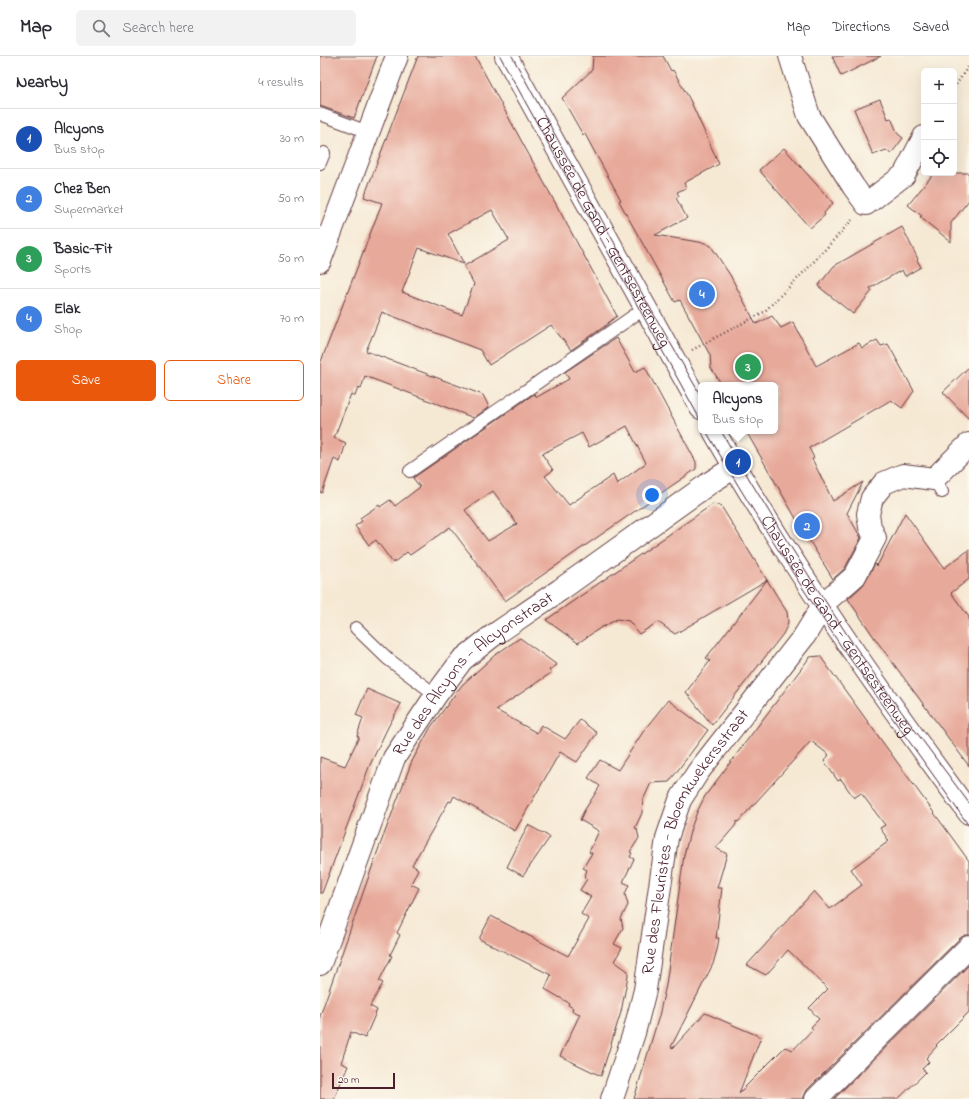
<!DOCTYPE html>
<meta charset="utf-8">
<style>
body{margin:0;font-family:"Indie Flower",sans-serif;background:#f2f2f3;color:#2b2b33}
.controls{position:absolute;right:12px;top:12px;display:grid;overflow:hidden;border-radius:6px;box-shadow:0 4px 16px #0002}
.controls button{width:36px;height:36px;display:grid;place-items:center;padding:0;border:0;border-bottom:1px solid #e1e1e2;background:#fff;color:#2b2b33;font:20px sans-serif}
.scale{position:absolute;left:12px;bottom:10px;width:63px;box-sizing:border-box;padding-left:4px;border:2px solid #4a1f2b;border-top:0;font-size:11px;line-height:14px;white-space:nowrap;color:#4a1f2b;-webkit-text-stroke:3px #fbf7ec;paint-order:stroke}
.you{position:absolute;left:332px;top:439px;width:14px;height:14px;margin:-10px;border:3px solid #fff;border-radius:50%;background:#1a73e8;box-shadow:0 0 0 6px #1a73e833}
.badge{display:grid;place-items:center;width:26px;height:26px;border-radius:50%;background:#ea580c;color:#fff;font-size:13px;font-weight:700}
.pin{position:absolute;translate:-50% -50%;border:2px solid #fff;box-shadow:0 1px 4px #0006}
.popup{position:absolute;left:378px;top:326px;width:80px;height:52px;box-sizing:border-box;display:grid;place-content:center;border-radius:6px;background:#fff;filter:drop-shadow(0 1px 3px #0005);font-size:13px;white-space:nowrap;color:#7c7c81}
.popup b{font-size:15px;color:#2b2b33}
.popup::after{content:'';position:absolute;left:50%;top:100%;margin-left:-8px;border:8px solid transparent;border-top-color:#fff}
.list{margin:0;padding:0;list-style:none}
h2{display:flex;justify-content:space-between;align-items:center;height:52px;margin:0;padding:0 16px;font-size:17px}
h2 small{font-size:13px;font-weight:400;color:#7c7c81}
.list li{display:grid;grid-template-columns:26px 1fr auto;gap:12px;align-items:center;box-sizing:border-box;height:60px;padding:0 16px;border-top:1px solid #e1e1e2}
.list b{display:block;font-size:15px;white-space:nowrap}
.list p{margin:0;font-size:13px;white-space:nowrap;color:#7c7c81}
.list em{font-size:13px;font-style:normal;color:#7c7c81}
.actions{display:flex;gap:8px;padding:12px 16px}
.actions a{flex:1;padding:9px 0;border:1px solid #ea580c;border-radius:6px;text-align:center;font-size:14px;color:#ea580c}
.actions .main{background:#ea580c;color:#fff}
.icon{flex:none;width:22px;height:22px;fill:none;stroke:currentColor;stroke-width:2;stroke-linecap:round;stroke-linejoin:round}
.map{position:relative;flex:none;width:649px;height:1043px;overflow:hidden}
header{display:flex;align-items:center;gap:24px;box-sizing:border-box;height:56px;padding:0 20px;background:#fff;border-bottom:1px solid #e1e1e2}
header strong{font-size:19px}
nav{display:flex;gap:22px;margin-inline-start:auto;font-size:14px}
.search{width:280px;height:36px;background:#f2f2f3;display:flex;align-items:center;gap:10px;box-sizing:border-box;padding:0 14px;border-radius:6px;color:#7c7c81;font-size:15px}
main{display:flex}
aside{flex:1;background:#fff}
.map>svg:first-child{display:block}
</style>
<header>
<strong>Map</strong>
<div class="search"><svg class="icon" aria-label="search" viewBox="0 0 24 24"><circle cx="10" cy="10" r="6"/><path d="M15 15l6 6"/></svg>Search here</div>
<nav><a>Map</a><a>Directions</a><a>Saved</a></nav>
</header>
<main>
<aside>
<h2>Nearby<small>4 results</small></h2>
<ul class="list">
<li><span class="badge" style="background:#1a4fb4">1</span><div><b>Alcyons</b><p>Bus stop</p></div><em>30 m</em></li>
<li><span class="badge" style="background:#3f7fe0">2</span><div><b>Chez Ben</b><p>Supermarket</p></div><em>50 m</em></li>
<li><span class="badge" style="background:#2e9e5b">3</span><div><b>Basic-Fit</b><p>Sports</p></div><em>50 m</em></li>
<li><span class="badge" style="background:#3f7fe0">4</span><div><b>Elak</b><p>Shop</p></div><em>70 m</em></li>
</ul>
<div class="actions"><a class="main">Save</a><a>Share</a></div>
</aside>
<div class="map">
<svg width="649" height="1043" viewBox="0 0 649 1043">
<rect width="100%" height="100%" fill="#fbf7ec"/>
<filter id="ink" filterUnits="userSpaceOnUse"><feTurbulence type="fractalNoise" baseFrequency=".025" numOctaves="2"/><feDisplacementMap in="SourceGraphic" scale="8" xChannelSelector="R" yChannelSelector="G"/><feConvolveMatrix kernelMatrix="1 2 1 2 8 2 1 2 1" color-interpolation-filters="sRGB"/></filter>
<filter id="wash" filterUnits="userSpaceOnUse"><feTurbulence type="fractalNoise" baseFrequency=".012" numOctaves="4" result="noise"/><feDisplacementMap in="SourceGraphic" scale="16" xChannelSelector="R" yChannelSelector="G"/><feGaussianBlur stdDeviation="0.9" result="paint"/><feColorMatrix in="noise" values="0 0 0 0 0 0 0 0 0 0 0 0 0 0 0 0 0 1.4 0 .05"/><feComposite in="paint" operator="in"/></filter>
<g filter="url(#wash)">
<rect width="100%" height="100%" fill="#f6e9d4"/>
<g id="blocks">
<g fill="#e7a99a" fill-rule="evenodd">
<polygon points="0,0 57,0 34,62 0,50"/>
<path d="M98,0H155L297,260L288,267V268L251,294L231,269L169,309L160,294L62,256L46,295L163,339L169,351L154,362L45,320L41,333L38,332L35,340L31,338L14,382L26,387L20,406L14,403L2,437L0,436V308L62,147L44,141ZM172,154L189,184L144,210L154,228L142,259L82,236L99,192L144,208L128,178Z"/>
<polygon points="273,0 343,0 351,15 353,14 370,44 399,108 364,127 366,132 357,136 359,140 356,142 367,162 335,179 385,187 391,190 410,219 436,268 452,260 461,272 473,266 496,310 539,287 542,292 557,284 561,290 568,288 594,335 582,352 571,344 489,392 494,402 492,403 513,445 543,426 527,457 541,482 525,512 513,523 478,466 426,375 455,375 455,329 402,329 391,312 390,299 360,244 355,246 299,145 301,144 273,93 265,78 263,79 242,42 272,14"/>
<polygon points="512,0 561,0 521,20"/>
<polygon points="560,43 568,63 571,62 578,78 583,82 571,98 566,94 553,99 534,53"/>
<polygon points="464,92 513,147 504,157 505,159 490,172 439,114"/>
<polygon points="614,117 649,117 649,144 631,167 631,186 600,161 602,160 588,149"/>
<polygon points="582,171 598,203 597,204 601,211 585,220 582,214 550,232 552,235 533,258 498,230 514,210"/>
<path d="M296,282L315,316L325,311L376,406V413L185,545L130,471L90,499L87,496L73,507L56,484L49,489L35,470L42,465L40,462L59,449L60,451L70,444L75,450L100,431L93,422L214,338L217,341L249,323L245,316ZM307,370L326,407L297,428L293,419L249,449L225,420L233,414L222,398L262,377L269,391ZM173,435L197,468L168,485L145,454Z"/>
<polygon points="649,311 649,363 623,336"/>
<polygon points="393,448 401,450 447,524 355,578 338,566 319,578 309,565 297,563 283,571 283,570 258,587 226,564"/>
<polygon points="585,457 624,512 649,494 649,523 631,537 649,561 649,710 556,584 528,543 543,529 555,508 557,510"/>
<polygon points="447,524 467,556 468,566 467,570 463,578 392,669 366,636 390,605 386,602"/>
<polygon points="200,582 237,609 229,614 231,617 176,654 217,677 221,669 245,683 260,664 277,677 257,706 240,696 195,775 134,740 131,746 129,745 92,809 98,813 91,828 99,832 77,877 80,879 70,899 72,900 59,925 63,927 50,950 57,954 45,982 31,976 21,1007 28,1010 14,1043 0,1043 0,960 57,797 92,705 111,671 142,629 175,599"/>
<path d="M500,600L649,805V879H645L640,882L487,1034L484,1039V1043H314L339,960L346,929L364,799L371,772L377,756L385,740L490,601ZM491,685L509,699L504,705L518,725L521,723L534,742L541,737L565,769L560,772L569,785L531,813L542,829L510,853L494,835L427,909L446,919L468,894L508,933L489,952L499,963L491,971L493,973L473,994L465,991L419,1037L441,981L385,957L353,992L351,991L393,908L397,894L399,882H396L402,832H397L407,798L396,792L415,770L417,765L418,766Z"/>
<polygon points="47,633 81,648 68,671 49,711 2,837 0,837 0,701 25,710 39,681 37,680 43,662 36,659"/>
<polygon points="348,644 388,674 349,726 331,727 323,744 322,757 315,772 317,773 319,782 310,796 312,797 310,801 314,803 303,826 309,829 305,838 308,849 301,863 303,872 294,888 302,892 294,905 308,915 308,920 301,956 281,1020 240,1000 260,958 252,955 253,952 248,949 249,947 225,933 231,919 159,883 171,860 248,900 269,863 261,858 271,841 260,834 267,823 264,822 267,814 263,812 272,797 269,796 279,775 260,764 264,755 280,730 268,722 280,704 298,714 325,673"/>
<polygon points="208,769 230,781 203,820 187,811"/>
<polygon points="649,909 649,956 616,989 617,990 606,1002 609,1006 602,1013 606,1016 578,1043 514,1043"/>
</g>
</g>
</g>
<g filter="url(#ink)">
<use href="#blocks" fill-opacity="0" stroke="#643d44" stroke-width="1"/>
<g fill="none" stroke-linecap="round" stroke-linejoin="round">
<g stroke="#643d44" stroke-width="14">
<g id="service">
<polyline points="0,58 48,76"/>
<polyline points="0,107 4,97"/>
<polyline points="90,415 325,252"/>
<polyline points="614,423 622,436"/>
<polyline points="36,572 68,603 116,639"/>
</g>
</g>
<g stroke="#643d44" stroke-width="24">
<g id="minor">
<polyline points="470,0 489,60 533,130 546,148 584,119 604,81"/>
<polyline points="0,205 77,0"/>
<path id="s1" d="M0,908L74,702L116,639L142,604L171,581L240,534L391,426L415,411"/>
<path id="s2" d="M292,1043L314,977L325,934L347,782L360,744L378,716L485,579L505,546L535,520L555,482L550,471L548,458L552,442L564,427L583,419L614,423L649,388"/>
<polyline points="496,1043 649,891"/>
</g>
</g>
<g stroke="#643d44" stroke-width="24">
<g id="secondary">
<path id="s3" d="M186,0L381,352"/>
<path id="s4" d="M394,375C470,509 558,633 649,757"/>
</g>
</g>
<g stroke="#643d44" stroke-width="2.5" stroke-dasharray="1 3" stroke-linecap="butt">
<polyline points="634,32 649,9"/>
<polyline points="372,294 444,256 488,212 532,164"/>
</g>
<use href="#service" stroke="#fff" stroke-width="12"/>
<use href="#minor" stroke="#fff" stroke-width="22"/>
<use href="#secondary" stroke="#fff" stroke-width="22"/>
<g stroke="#4a1f2b" stroke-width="1">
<polyline points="180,0 381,365"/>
<polyline points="192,0 329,250 381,340"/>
<path d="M386,375C428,448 474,520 521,590C563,650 607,709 649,770"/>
<path d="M401,375C442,446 485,515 530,583C568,639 609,693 649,747"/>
</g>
</g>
</g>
<g text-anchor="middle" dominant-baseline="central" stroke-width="3" stroke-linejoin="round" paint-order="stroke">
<g font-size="17" fill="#4a1f2b" stroke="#fbf7ec">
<text stroke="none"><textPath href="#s3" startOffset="201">Chaussée de Gand - Gentsesteenweg</textPath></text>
<text stroke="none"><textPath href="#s4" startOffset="230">Chaussée de Gand - Gentsesteenweg</textPath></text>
<text stroke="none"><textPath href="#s1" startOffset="336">Rue des Alcyons - Alcyonstraat</textPath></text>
<text stroke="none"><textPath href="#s2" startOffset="274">Rue des Fleuristes - Bloemkwekersstraat</textPath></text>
</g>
</g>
</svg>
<div class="controls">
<button>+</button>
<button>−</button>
<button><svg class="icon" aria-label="locate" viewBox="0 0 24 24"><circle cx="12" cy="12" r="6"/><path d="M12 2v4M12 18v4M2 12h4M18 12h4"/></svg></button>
</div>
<div class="scale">20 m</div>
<div class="you"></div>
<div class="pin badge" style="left:418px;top:406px;background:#1a4fb4">1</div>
<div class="popup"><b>Alcyons</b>Bus stop</div>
<div class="pin badge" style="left:487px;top:470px;background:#3f7fe0">2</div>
<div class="pin badge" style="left:428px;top:311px;background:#2e9e5b">3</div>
<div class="pin badge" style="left:382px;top:238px;background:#3f7fe0">4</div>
</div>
</main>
